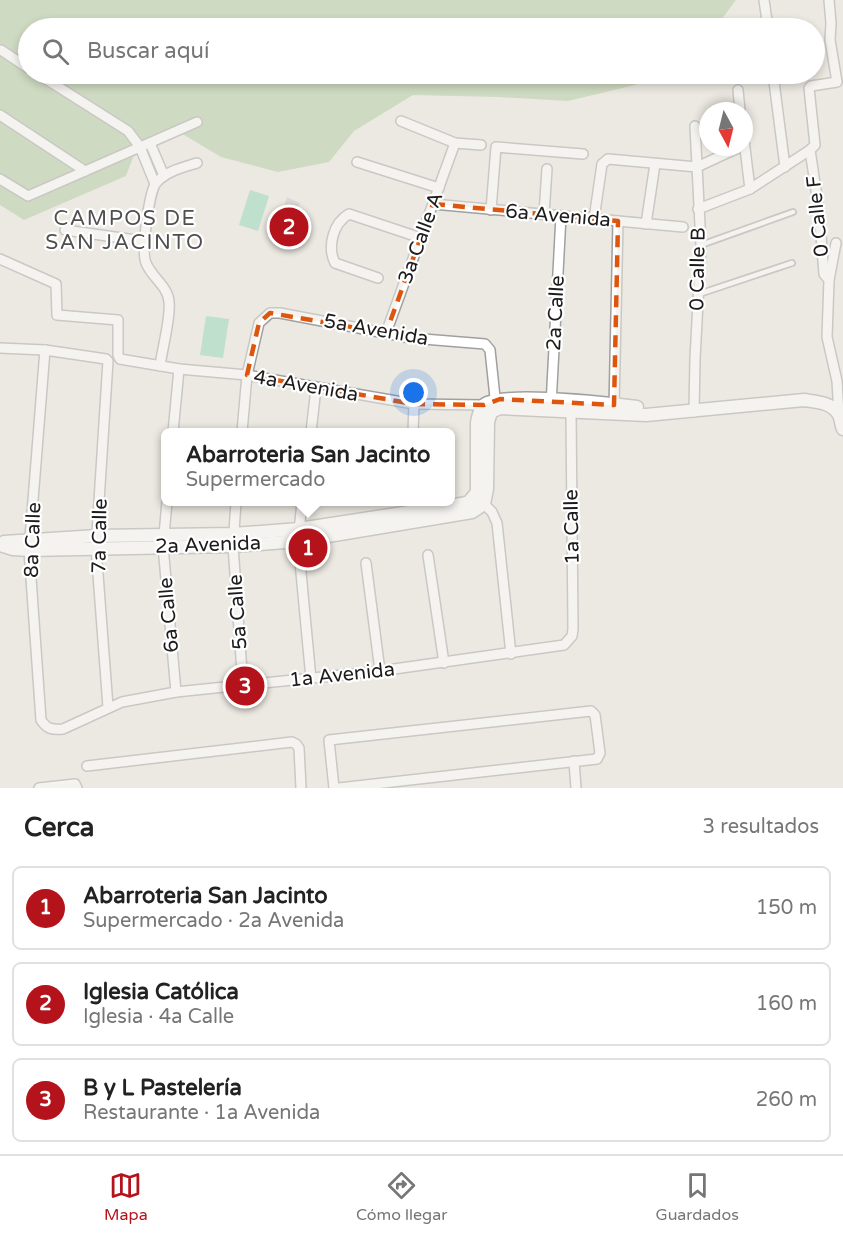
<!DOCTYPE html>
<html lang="es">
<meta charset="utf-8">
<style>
body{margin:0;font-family:"Varela Round",sans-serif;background:#f2f2f2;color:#222}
.compass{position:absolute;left:699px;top:102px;width:54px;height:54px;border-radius:50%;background:#fff;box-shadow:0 3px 9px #0003;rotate:173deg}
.you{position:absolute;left:414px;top:393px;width:21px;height:21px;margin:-15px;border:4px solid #fff;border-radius:50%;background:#1a73e8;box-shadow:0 0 0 9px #1a73e833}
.badge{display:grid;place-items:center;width:39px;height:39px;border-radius:50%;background:#b5131b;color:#fff;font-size:20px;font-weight:700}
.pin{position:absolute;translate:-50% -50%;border:3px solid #fff;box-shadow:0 2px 6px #0006}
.popup{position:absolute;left:161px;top:428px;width:294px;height:78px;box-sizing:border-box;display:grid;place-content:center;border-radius:9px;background:#fff;filter:drop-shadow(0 2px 4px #0005);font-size:20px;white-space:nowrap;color:#767676}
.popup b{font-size:22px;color:#222}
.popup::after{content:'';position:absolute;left:50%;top:100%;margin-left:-12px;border:12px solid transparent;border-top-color:#fff}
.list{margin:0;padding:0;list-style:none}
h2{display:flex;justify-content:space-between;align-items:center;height:78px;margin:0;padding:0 24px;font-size:26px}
h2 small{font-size:20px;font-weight:400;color:#767676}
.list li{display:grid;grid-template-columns:39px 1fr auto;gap:18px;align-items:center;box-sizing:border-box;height:84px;margin:0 12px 12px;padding:0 12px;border:2px solid #e0e0e0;border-radius:9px}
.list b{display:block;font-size:22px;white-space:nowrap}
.list p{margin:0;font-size:20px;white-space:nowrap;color:#767676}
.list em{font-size:20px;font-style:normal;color:#767676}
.icon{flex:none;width:33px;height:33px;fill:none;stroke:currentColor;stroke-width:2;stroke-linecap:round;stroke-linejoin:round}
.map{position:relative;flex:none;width:843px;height:788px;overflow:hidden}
.search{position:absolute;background:#fff;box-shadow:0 3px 9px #0003;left:18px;right:18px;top:18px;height:66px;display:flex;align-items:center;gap:15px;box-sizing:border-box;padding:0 21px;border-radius:33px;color:#767676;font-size:22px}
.sheet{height:366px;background:#fff}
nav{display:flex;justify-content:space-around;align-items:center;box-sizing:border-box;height:84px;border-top:2px solid #e0e0e0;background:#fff;font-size:16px;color:#767676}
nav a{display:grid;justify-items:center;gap:3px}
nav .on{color:#b5131b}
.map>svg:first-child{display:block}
</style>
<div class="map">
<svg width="843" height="788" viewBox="0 0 843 788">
<rect width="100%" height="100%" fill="#ece9e2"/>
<polygon fill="#cacaca" points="287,197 300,203 297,211 307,216 294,248 272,238"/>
<polygon fill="#aac89b" points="0,0 736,0 715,28 28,28 28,74 656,74 635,85 568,101 498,97 413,95 354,131 329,162 278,172 221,157 179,132 137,147 126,176 24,220 0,205"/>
<g fill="#87d4b3">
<polygon points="250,190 269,196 258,231 239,225"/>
<polygon points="206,316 229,319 223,358 200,355"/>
</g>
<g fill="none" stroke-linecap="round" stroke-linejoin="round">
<g stroke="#a0a0a0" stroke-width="8">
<g id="service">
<polyline points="701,245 793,212"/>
<polyline points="699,294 792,263"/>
</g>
</g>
<g stroke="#a0a0a0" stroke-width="12">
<g id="minor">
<polyline points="764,0 768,28"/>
<polyline points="1,50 28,68"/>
<polyline points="38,74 128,131 140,147 197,122"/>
<polyline points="773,74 785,167"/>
<polyline points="738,90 740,111"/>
<polyline points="0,115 85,171"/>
<polyline points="401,121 455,143 481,145"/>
<polyline points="744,140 750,189"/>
<polyline points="150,143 164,176"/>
<polyline points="810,150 819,210 824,274 829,280 827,337 837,381 839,415"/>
<polyline points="357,162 439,188"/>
<polyline points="0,179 28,196 140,147 155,184"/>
<polyline points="433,204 683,227"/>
<polyline points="698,209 750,189 810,150 815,145 809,88 811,86 837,82 830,40 831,23 829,0"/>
<polyline points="491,210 496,147 583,154"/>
<polyline points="544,214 547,169"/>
<polyline points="594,219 602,164 608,159 697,167 740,147"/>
<polyline points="646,224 655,164"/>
<polyline points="65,230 143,241"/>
<polyline points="0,259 56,284 57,315 118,320 118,355 120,359 179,369 247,375 414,404 484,405 487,409"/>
<path d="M378,278L335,263C327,247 333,223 349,214L421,238"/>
<polyline points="829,280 836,243"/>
<polyline points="386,333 455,143"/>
<polyline points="0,348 45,350 106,359 108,361 96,548 108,707"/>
<path d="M45,350L29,550L41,720C47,729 52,730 63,729L122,702L176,692L380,671L564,645L572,636L573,629L571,412"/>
<path d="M160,366C162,349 171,318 169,302C168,286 152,278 146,263C141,252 149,192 156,183C166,171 184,167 197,163"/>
<polyline points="551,405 561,216"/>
<polyline points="614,408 618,221"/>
<polyline points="694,412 695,359 701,245 695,126"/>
<polyline points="173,432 179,369"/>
<polyline points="242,432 247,375 259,323 270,313 280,313 411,338 485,344 490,350 496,407"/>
<polyline points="311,432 316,388"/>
<polyline points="413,432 414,404"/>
<polyline points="481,501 492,512 497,523 511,654"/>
<polyline points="167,502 163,546 176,692"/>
<polyline points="236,502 233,546 243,686"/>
<polyline points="302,502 298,541 311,679"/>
<polyline points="428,555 444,663"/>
<polyline points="366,563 380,671"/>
<polyline points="574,761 576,788"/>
<polyline points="87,766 292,742 296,744 299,748 301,788"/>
<polyline points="39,788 75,784 77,788"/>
<polyline points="334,788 329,740 591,711 595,715 600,753 597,759 339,788"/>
</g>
</g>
<g stroke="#a0a0a0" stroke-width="15">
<g id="tertiary">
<path d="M4,542L97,536L233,534L299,529L461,504L469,502L477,492V423C478,417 479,410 484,405C499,391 612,404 637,407"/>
<path d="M0,545L13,549L29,550L233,546L298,541L472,512L484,504L487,489L488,422L491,412L500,408L646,415L804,400C816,402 832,402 839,415C841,419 841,425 843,429"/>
</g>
</g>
<use href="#service" stroke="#fff" stroke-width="4.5"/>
<use href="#minor" stroke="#fff" stroke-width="9"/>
<use href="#tertiary" stroke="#fff" stroke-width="12"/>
</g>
<path d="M0 0H843V788H0ZM433,204L618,221L614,405L500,399L484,405L414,404L247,375L259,323L270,313L386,333Z" fill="#ece9e2" fill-opacity=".55" fill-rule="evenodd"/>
<path fill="none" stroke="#de560d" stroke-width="4.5" stroke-dasharray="12 8" stroke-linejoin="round" d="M433,204L618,221L614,405L500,399L484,405L414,404L247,375L259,323L270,313L386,333Z"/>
<g text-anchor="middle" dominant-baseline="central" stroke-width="4.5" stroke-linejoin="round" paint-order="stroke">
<g font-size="20" fill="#1c1c1c" stroke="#fff">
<text transform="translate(558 216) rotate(5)">6a Avenida</text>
<text transform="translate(818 216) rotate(-96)">0 Calle F</text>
<text transform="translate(421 238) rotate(-70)">3a Calle A</text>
<text transform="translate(698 269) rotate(-89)">0 Calle B</text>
<text transform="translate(556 313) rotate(-87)">2a Calle</text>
<text transform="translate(376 330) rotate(10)">5a Avenida</text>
<text transform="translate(306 386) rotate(10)">4a Avenida</text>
<text transform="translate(572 527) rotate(-91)">1a Calle</text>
<text transform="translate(100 536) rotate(-89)">7a Calle</text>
<text transform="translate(33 540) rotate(-88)">8a Calle</text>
<text transform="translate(208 545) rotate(-2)">2a Avenida</text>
<text transform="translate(238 612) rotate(-94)">5a Calle</text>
<text transform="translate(169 615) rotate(-95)">6a Calle</text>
<text transform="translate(342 675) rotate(-6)">1a Avenida</text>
</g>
<g font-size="21" letter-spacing="1.5" fill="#4f4f4f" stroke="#fff">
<text x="125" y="218">CAMPOS DE<tspan x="125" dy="24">SAN JACINTO</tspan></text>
</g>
</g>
</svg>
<svg class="compass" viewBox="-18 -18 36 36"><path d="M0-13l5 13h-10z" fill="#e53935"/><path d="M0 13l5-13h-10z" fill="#767676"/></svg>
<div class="you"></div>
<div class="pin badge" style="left:308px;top:548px">1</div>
<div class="popup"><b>Abarroteria San Jacinto</b>Supermercado</div>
<div class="pin badge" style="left:289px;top:227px">2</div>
<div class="pin badge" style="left:245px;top:686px">3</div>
<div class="search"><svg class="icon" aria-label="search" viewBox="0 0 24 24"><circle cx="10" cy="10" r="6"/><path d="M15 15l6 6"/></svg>Buscar aquí</div>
</div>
<section class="sheet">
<h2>Cerca<small>3 resultados</small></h2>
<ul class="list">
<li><span class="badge">1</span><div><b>Abarroteria San Jacinto</b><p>Supermercado · 2a Avenida</p></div><em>150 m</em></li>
<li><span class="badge">2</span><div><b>Iglesia Católica</b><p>Iglesia · 4a Calle</p></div><em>160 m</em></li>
<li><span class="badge">3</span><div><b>B y L Pastelería</b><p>Restaurante · 1a Avenida</p></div><em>260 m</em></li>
</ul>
</section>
<nav>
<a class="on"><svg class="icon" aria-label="map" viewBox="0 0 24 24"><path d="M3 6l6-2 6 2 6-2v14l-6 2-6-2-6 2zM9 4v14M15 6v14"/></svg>Mapa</a>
<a><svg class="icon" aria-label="directions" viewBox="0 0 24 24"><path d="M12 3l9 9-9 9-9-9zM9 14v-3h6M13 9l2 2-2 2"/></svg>Cómo llegar</a>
<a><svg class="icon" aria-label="saved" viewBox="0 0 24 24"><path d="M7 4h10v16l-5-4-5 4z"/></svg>Guardados</a>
</nav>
